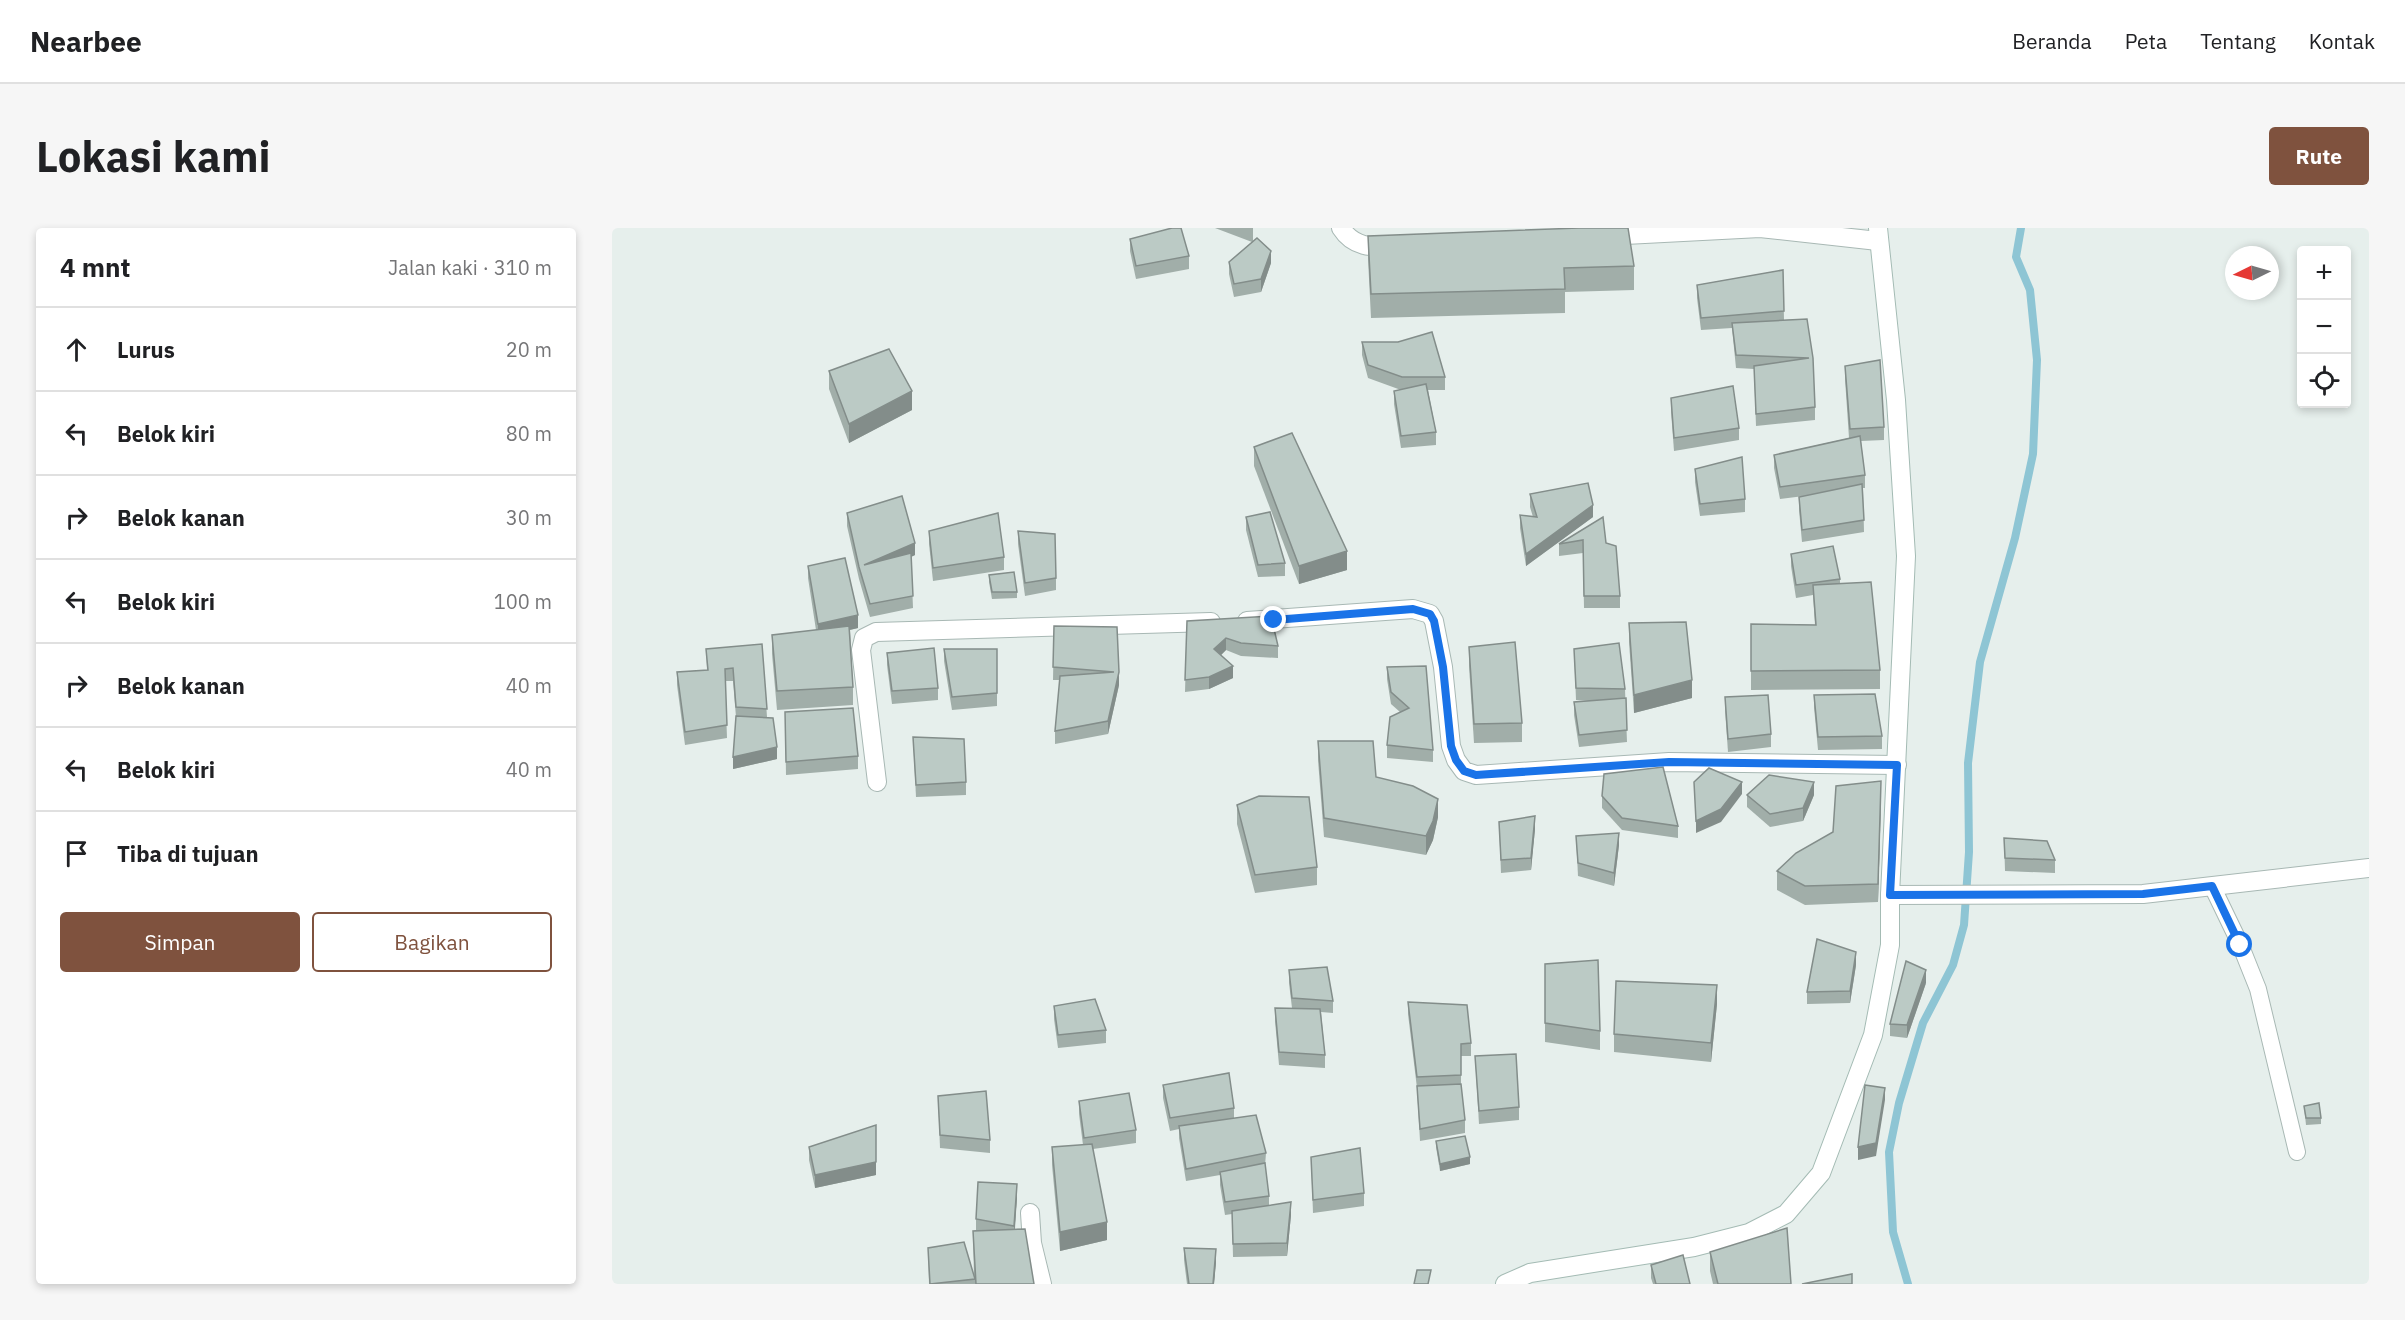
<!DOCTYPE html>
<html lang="id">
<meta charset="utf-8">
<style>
body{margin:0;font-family:"IBM Plex Sans",sans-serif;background:#f6f6f6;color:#202124}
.controls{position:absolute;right:18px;top:18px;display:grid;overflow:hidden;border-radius:6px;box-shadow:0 3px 9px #0003}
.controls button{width:54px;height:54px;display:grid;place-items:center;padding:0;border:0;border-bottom:2px solid #e0e0e0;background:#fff;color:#202124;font:30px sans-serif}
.compass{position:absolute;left:1613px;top:18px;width:54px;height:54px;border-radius:50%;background:#fff;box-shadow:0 3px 9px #0003;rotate:265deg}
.stop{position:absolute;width:18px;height:18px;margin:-14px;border:4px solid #1a73e8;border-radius:50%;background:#fff}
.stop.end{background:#1a73e8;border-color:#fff;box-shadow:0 2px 6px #0008}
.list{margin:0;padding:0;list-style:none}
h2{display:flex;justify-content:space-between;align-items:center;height:78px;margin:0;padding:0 24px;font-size:26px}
h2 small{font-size:20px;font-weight:400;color:#757577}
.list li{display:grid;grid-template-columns:39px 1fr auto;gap:18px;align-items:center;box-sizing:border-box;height:84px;padding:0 24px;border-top:2px solid #e0e0e0}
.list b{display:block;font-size:22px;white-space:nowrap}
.list em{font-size:20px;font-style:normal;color:#757577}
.actions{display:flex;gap:12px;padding:18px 24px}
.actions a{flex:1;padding:14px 0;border:2px solid #7f523e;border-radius:6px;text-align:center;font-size:21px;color:#7f523e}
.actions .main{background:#7f523e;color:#fff}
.icon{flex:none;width:33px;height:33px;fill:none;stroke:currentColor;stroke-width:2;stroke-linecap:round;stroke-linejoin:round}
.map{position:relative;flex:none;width:1757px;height:1056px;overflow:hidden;border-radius:6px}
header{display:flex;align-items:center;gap:36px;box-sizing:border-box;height:84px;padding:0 30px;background:#fff;border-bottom:2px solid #e0e0e0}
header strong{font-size:28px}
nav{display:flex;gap:33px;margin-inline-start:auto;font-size:21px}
.intro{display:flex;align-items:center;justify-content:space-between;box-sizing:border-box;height:144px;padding:0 36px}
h1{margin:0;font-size:42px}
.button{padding:15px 27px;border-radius:6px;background:#7f523e;color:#fff;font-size:21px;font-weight:700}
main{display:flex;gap:36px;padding:0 36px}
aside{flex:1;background:#fff;border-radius:6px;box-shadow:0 3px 9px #0003}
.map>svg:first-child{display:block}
</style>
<header>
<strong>Nearbee</strong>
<nav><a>Beranda</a><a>Peta</a><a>Tentang</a><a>Kontak</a></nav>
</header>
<div class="intro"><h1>Lokasi kami</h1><a class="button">Rute</a></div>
<main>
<aside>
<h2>4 mnt<small>Jalan kaki · 310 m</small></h2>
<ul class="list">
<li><svg class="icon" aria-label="ahead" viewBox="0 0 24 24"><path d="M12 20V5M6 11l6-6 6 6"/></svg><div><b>Lurus</b></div><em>20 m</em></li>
<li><svg class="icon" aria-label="left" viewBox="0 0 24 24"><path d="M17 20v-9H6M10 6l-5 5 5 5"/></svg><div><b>Belok kiri</b></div><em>80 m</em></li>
<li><svg class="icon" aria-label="right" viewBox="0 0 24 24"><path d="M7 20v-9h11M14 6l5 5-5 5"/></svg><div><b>Belok kanan</b></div><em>30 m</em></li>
<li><svg class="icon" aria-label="left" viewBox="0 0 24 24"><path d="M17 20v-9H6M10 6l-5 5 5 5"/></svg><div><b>Belok kiri</b></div><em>100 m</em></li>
<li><svg class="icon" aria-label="right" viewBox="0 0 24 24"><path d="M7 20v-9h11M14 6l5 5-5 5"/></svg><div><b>Belok kanan</b></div><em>40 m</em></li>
<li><svg class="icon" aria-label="left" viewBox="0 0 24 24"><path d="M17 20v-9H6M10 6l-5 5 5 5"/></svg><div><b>Belok kiri</b></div><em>40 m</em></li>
<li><svg class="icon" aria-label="arrive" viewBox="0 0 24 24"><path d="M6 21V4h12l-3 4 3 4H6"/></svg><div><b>Tiba di tujuan</b></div></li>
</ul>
<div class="actions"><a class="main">Simpan</a><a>Bagikan</a></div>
</aside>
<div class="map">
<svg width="1757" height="1056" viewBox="0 0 1757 1056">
<rect width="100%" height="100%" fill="#e6efec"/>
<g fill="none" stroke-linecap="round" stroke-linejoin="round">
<polyline stroke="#8ec5d4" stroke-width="8" points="1296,1056 1281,1004 1277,924 1287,875 1311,795 1341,737 1352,697 1357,624 1356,535 1368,434 1403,310 1421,226 1425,132 1418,62 1404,29 1409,0"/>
<g stroke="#a8b8b4" stroke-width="18">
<polyline id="lane" points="1600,658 1628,716 1646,761 1685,924"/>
</g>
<g stroke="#a8b8b4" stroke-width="20">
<g id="street">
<path d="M729,0C741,19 760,20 780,18"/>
<polyline points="994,8 1148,0 1266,13"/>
<polyline points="635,393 801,381 818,386 822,393 831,439 839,518 844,532 852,543 864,547 1057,534 1285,537"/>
<polyline points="265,554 249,422 252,410 264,404 599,394"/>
<polyline points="1278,667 1531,666 1757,640"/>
<polyline points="418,985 420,1015 430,1056"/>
</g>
</g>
<g stroke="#a4bbb4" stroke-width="20">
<polyline id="secondary" points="893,1056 918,1045 1082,1019 1137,1005 1174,986 1209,945 1261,807 1278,717 1278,667 1294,328 1284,172 1266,0"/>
</g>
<use href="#lane" stroke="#fff" stroke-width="16"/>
<use href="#street" stroke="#fff" stroke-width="18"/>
<use href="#secondary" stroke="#fff" stroke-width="18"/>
</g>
<g fill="#a1aea9">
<polygon points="603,0 641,0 641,13 659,35 649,64 622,69 617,46 617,34 640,14"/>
<polygon points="756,8 1022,38 1022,62 953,64 953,85 759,90 756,31"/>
<polygon points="518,11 577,28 577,41 524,51 518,23"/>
<polygon points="1171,42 1172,92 1195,91 1203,179 1203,192 1144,198 1142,141 1124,140 1120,100 1089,102 1085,70 1085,57"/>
<polygon points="750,114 833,149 833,162 816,162 824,204 824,217 789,220 782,176 782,163 789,162 756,150 750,127"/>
<polygon points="1233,138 1272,199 1272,212 1249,213 1253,247 1253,260 1251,260 1252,304 1190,314 1187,282 1187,269 1192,268 1168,271 1162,240 1162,227 1237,210 1233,151"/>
<polygon points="217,143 300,182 237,215 217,161"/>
<polygon points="1059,170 1127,200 1127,212 1062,223 1059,183"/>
<polygon points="642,219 735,342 687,356 642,238"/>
<polygon points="1083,241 1133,271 1133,284 1088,288 1083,254"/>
<polygon points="918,266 981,289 914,338 908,300 908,287 921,289 918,279"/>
<polygon points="235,285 303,327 299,329 301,380 258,389 247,351 235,298"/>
<polygon points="634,289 673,335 673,348 646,349 634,302"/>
<polygon points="991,289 994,315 1008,368 1008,380 972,380 971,325 947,328 947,316"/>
<polygon points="317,303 392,329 392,342 321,353 317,316"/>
<polygon points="406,303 444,350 444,362 413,368 406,316"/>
<polygon points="1179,326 1228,351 1228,356 1268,442 1268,461 1139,462 1139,396 1203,397 1201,367 1184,370 1179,338"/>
<polygon points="196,338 246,400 238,402 241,459 241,477 165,482 160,426 160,407 204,402 196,350"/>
<polygon points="377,347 405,364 405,370 380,371 377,354"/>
<polygon points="575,393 666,418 666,430 629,428 614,422 609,427 621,450 597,461 573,464"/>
<polygon points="1017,395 1080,470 1022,485 1017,414"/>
<polygon points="442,398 505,399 507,457 496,506 443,516 443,503 448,452 441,452"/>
<polygon points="150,416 155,489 165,531 121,541 124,489 121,453 113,453 115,510 73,517 65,457 65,444 95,442 94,421"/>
<polygon points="857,419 910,495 910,514 862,515 857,438"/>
<polygon points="332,421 385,421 385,478 340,482 332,433"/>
<polygon points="962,421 1013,461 1015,514 967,519 962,487 962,474 979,473 964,472"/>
<polygon points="275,425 326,460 326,472 280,476 275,437"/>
<polygon points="775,439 821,522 821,534 775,530 775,517 788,484 779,476 775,451"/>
<polygon points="1202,467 1270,508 1270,521 1206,522 1202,479"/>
<polygon points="1113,469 1159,506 1159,519 1116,524 1113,482"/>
<polygon points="173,484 246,528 246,541 174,547"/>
<polygon points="301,509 354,554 354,567 304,569"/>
<polygon points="706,513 826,589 821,612 814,627 712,609 706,532"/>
<polygon points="1135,567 1202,567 1191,593 1158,599 1135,579"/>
<polygon points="990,568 1066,598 1066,610 1010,602 990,580"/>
<polygon points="1269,571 1266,674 1193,677 1165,662 1165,643"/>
<polygon points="625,577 705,639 705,657 643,665 625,596"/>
<polygon points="887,594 923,601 919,642 889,645"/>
<polygon points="964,608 1007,617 1002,658 966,648"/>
<polygon points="1392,610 1443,632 1443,645 1393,643"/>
<polygon points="933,736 988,803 988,822 933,814"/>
<polygon points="1244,737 1238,775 1195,776 1195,764"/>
<polygon points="677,742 721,773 721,785 709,784 713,827 713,840 667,837 663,793 663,780 680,780 677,755"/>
<polygon points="1314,755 1295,810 1278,808 1278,796"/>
<polygon points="796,774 859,815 859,828 849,828 849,860 853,892 853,905 808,913 805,860 796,786"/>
<polygon points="1105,776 1099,834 1002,824 1002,806"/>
<polygon points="442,778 494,802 494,815 446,820 442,791"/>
<polygon points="863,828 907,879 907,892 867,896"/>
<polygon points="551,857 622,880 622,890 654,925 653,938 657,968 657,977 679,987 675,1028 621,1029 620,986 613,987 608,957 608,947 574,953 567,910 567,901 558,903 551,870"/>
<polygon points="326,868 378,912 378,925 328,920"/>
<polygon points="467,873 524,902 524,915 481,921 495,1012 448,1023 440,937 440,919 471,917 467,886"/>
<polygon points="1692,878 1709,890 1709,896 1694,897"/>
<polygon points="824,913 858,936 828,943 824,919"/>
<polygon points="197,919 264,947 203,960 197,932"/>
<polygon points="699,929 752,965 752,978 701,985"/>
<polygon points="405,969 403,1001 422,1056 317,1056 316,1020 362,1050 361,1003 364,1002 364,991"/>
<polygon points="572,1020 604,1034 602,1056 575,1056 572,1032"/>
<polygon points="1098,1024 1179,1056 1101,1056 1098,1043"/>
<polygon points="1039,1037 1078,1056 1041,1056 1039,1050"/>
</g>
<g fill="#838d8a">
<polygon points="659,23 659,35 649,64 649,51"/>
<polygon points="300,163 300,182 237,215 237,196"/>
<polygon points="981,277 981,289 914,338 914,326"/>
<polygon points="303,315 303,327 252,350 252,337"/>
<polygon points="735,323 735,342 687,356 687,338"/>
<polygon points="246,387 246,400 206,409 206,396"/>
<polygon points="614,410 614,422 602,434 602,421"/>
<polygon points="621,438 621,450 597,461 597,449"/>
<polygon points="507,444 507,457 496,506 496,493"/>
<polygon points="1080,452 1080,470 1022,485 1022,467"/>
<polygon points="165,519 165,531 121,541 121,529"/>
<polygon points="1269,553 1269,571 1266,674 1266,656"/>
<polygon points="1130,554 1130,566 1109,594 1084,605 1084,593"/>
<polygon points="1202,554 1202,567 1191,593 1191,580"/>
<polygon points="826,571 826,589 821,612 814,627 814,608"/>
<polygon points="923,588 923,601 919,642 919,630"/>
<polygon points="1007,605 1007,617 1002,658 1002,645"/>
<polygon points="1244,724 1244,737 1238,775 1238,763"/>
<polygon points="1314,742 1314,755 1295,810 1295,797"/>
<polygon points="1105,757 1105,776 1099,834 1099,815"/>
<polygon points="1273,860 1273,872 1264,928 1246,932 1246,919"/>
<polygon points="264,897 264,947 203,960 203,947"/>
<polygon points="858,929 858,936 828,943 828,936"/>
<polygon points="405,956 405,969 402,1011 402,998"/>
<polygon points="679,974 679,987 675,1028 675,1015"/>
<polygon points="495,994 495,1012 448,1023 448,1004"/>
<polygon points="604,1021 604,1034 602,1056 601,1056"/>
</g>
<g fill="#bbcac5" stroke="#838d8a" stroke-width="1.5">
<polygon points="560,0 569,0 577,28 524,38 518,11"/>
<polygon points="967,0 1016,0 1022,38 952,40 953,61 759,66 756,8"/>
<polygon points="645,10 659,23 649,51 622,56 617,34"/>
<polygon points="1171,42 1172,83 1089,90 1085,57"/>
<polygon points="1195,91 1201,130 1203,179 1144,186 1142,138 1197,130 1124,127 1120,95"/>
<polygon points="820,104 833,149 790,149 756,137 750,114 786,114"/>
<polygon points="277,121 300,163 237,196 217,143"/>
<polygon points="1268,132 1272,199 1238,201 1233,138"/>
<polygon points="814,156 824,204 789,208 782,163"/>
<polygon points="1121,158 1127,200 1062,210 1059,170"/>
<polygon points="680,205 735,323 687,338 642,219"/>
<polygon points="1248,208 1253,247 1168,259 1162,227"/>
<polygon points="1130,229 1133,271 1088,276 1083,241"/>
<polygon points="976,255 981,277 914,326 908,287 925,289 918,266"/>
<polygon points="1250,256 1252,292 1190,302 1187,269"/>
<polygon points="290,268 303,315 252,337 299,325 301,368 258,376 247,339 235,285"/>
<polygon points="658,284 673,335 646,337 634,289"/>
<polygon points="386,285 392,329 321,340 317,303"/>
<polygon points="991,289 994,315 1004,318 1008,368 972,368 971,312 947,316"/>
<polygon points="406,303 443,306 444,350 413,355"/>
<polygon points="1221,318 1228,351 1184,357 1179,326"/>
<polygon points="233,330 246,387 206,396 196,338"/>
<polygon points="402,344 405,364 380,364 377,347"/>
<polygon points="1259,354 1268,442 1139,443 1139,396 1204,397 1201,357"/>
<polygon points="659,388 666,418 629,415 614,410 602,421 621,438 597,449 573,452 575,393"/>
<polygon points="1074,394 1080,452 1022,467 1017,395"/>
<polygon points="237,398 241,459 165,463 160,407"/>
<polygon points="442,398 505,399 507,444 496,493 443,503 448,448 502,444 441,439"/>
<polygon points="903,414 910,495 862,496 857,419"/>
<polygon points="1007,415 1013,461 964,460 962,421"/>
<polygon points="150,416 155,481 124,479 121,440 113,441 115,497 73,504 65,444 96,442 94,421"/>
<polygon points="322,420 326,460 280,463 275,425"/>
<polygon points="332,421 385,421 385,465 340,469"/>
<polygon points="814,438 821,522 775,517 778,489 797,480 779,464 775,439"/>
<polygon points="1263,466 1270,508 1206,509 1202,467"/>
<polygon points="1156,467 1159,506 1116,511 1113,469"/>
<polygon points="1014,470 1015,502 967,507 962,474"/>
<polygon points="241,480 246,528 174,534 173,484"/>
<polygon points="124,488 161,490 165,519 121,529"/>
<polygon points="301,509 352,511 354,554 304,557"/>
<polygon points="706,513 761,513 764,549 801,558 826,571 821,593 814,608 712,590"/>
<polygon points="1051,539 1066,598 1010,590 990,568 992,546"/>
<polygon points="1097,540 1130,554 1109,581 1084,593 1082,554"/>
<polygon points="1157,547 1202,554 1191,580 1158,586 1135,567"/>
<polygon points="1269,553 1266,656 1193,658 1165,643 1184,625 1221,604 1224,558"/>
<polygon points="647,568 697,569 705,639 643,647 625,577"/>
<polygon points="923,588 919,630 889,632 887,594"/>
<polygon points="1007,605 1002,645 966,635 964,608"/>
<polygon points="1392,610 1435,613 1443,632 1393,630"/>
<polygon points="1205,711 1244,724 1238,763 1195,764"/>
<polygon points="986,732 988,803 933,795 933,736"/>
<polygon points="1294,733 1314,742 1295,797 1278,796"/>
<polygon points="715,739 721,773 680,770 677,742"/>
<polygon points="1004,753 1105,757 1099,815 1002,806"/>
<polygon points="483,771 494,802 446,807 442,778"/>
<polygon points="796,774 855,777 859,815 849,816 849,847 805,849"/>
<polygon points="663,780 708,781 713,827 667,824"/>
<polygon points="904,826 907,879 867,883 863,828"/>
<polygon points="617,845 622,880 558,890 551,857"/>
<polygon points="849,856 853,892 808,901 805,858"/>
<polygon points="1253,857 1273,860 1264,915 1246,919"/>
<polygon points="374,863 378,912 328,907 326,868"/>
<polygon points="517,865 524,902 472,910 467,873"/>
<polygon points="1707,875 1709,890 1694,890 1692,878"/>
<polygon points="644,887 654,925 574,941 567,898"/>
<polygon points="264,897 264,934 203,947 197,919"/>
<polygon points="853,908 858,929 828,936 824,913"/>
<polygon points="480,916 495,994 448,1004 440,919"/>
<polygon points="748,920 752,965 701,972 699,929"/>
<polygon points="653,935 657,968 613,974 608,944"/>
<polygon points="366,954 405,956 402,998 364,991"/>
<polygon points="679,974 675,1015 621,1016 620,983"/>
<polygon points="1175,1000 1179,1056 1106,1056 1098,1024"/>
<polygon points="413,1001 422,1056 364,1056 361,1003"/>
<polygon points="352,1014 363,1051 318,1056 316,1020"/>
<polygon points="572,1020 604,1021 601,1056 577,1056"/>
<polygon points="1071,1027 1078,1056 1044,1056 1039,1037"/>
<polygon points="805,1042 819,1042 816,1056 802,1056"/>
<polygon points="1240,1046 1240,1056 1190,1056"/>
</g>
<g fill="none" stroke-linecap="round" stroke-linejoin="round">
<polyline stroke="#1a73e8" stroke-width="8" points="662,392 801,381 818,386 822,393 831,439 839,518 844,532 852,543 864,547 1057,534 1285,537 1278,667 1531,666 1600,658 1628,717"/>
</g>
</svg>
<div class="controls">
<button>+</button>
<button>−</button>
<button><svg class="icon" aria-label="locate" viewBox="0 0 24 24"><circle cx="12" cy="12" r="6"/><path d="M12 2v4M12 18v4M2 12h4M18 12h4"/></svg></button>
</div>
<svg class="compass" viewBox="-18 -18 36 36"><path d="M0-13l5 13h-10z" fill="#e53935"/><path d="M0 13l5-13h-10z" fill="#757577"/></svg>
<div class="stop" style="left:1628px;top:717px"></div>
<div class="stop end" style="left:662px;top:392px"></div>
</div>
</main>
